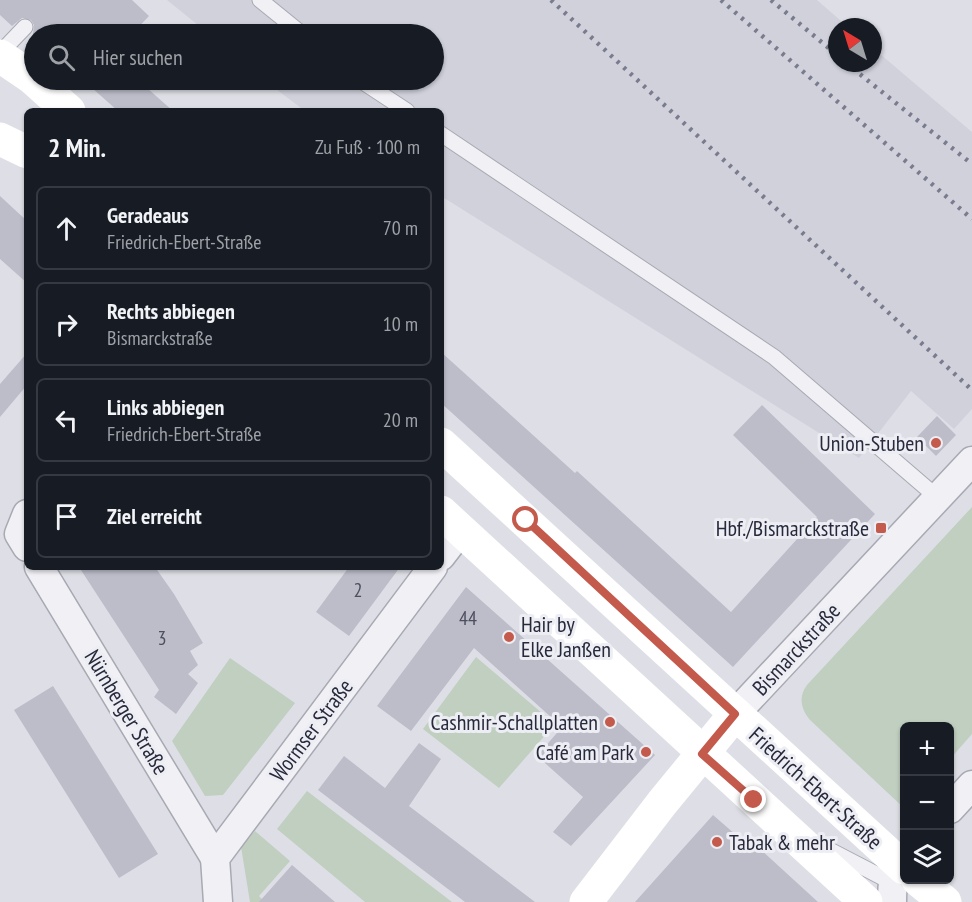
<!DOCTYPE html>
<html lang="de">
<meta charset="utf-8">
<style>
body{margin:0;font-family:"PT Sans Narrow",sans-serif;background:#20242c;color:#f1f3f6}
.controls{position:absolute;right:18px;bottom:18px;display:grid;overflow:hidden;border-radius:9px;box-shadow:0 2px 4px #0004}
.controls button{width:54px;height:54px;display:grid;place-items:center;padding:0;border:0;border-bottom:2px solid #363941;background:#171b24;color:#f1f3f6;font:30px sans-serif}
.compass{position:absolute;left:828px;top:18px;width:54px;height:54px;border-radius:50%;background:#171b24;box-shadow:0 2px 4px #0004;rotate:322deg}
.stop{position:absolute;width:18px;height:18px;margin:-14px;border:4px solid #c35a4b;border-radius:50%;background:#fff}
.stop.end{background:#c35a4b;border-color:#fff;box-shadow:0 2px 6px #0008}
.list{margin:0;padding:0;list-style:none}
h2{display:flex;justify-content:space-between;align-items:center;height:78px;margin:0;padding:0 24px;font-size:26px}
h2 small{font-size:20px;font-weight:400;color:#9ea1a6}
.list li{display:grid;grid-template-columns:39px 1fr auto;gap:18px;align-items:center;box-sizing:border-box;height:84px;margin:0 12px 12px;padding:0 12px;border:2px solid #363941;border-radius:9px}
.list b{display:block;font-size:22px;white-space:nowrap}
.list p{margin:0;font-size:20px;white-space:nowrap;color:#9ea1a6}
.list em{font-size:20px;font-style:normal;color:#9ea1a6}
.icon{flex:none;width:33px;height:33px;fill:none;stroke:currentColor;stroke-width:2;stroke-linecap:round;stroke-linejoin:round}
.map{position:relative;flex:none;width:972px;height:902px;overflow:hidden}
.search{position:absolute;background:#171b24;box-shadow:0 2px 4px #0004;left:24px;top:24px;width:420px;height:66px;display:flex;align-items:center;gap:15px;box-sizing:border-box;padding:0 21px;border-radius:33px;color:#9ea1a6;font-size:22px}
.panel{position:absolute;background:#171b24;box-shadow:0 2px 4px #0004;left:24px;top:108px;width:420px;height:462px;border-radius:9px}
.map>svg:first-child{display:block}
</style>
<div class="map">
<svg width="972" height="902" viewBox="0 0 972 902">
<rect width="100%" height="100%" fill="#dedfe6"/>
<polygon fill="#d0d1db" points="167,0 817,0 848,27 837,27 837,63 873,63 873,48 972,132 972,409 954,429 911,391 859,458 441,196 441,111 305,111 264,80 434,80 434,34 209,34"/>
<g fill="#c0cfc0">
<path d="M972,507V734L950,759V726H904V808L810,720C801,709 798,697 807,685Z"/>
<polygon points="476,657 555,724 499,788 423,729"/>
<polygon points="230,658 295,703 223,795 205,796 172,741"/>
<polygon points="307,791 452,902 365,902 277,829"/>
<polygon points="255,831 290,861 259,896 265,902 250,902 241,847"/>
</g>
<g fill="#bcbdc9">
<polygon points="0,0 132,0 149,16 132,34 33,34 34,25 31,20 22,18 12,26 0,15"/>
<polygon points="83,80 138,80 173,111 118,111"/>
<polygon points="0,196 27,221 27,283 0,259"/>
<polygon points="441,352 575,473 577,471 731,612 817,517 733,435 762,405 875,514 733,667 441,403"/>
<polygon points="27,353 27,385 0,417 0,384"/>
<polygon points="937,416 956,435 936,456 917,437"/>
<polygon points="79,567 155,567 174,594 203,643 190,651 198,665 188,674 198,683 176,714 154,697 159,690"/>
<polygon points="349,567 400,567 349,636 316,612"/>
<polygon points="466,587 655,755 571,846 553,832 583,797 537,756 562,727 474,648 411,731 377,706"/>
<polygon points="53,686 158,854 119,878 14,710"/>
<polygon points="419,743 441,759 409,806 535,902 465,902 318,790 344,756 385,788"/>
<polygon points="713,815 743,841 747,837 818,902 635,902"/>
<polygon points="292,865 335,902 259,902"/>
</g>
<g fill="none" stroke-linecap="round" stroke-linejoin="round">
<g stroke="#a7a9b3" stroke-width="17">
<g id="lane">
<polyline points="260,0 302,34"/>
<polyline points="0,53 25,27"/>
<polyline points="360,80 407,111"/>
<polyline points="441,134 774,357 938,498"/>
<polyline points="820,845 897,885"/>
</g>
</g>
<g stroke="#a7a9b3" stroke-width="31">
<g id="street">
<polyline points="27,514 19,534 27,547"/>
<polyline points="441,556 461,530"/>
<polyline points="39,567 215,858"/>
<polyline points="735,714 972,461"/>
<polyline points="950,809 972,785"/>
<polyline points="218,902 215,858 433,567"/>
<path d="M892,902C892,886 893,870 904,858"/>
</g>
</g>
<use href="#lane" stroke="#f0f0f5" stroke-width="15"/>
<use href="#street" stroke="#f0f0f5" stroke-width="28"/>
<g stroke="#fff" stroke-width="33">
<polyline points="0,56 31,77 69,111"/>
<polyline points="0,139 27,152"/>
<polyline points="441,444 904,868"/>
<polyline points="441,512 866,902"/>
<polyline points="918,880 945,902"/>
<polyline points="586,902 662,803 735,714"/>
</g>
<g stroke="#797b8e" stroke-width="4.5" stroke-dasharray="3 6" stroke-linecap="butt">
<polyline points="551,0 972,390"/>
<polyline points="721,0 972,219"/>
<polyline points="771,0 837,55"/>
<polyline points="846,63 972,164"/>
</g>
</g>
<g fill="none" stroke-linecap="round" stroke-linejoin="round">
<polyline stroke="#c35a4b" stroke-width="8" points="526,520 735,714 702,754 754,800"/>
</g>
<g fill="#c35a4b" stroke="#edeef4" stroke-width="2">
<circle cx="936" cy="443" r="6"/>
<rect x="875" y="522" width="12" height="12" rx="3"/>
<circle cx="509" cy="637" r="6"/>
<circle cx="610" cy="722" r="6"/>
<circle cx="646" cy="752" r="6"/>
<circle cx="717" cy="842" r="6"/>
</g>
<g text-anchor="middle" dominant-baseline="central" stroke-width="6" stroke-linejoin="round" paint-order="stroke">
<g font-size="20" fill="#4d4f5f">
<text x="358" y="590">2</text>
<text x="468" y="618">44</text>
<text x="162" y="638">3</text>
</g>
<g font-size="22" fill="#282a3c" stroke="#edeef4" text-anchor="end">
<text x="924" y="443">Union-Stuben</text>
<text x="869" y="528">Hbf./Bismarckstraße</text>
<text x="521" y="624" text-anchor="start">Hair by<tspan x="521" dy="25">Elke Janßen</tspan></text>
<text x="598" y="722">Cashmir-Schallplatten</text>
<text x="634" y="752">Café am Park</text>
<text x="729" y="842" text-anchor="start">Tabak &amp; mehr</text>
</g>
<g font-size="22" fill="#282a3c" stroke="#edeef4">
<text transform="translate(796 649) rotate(-47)">Bismarckstraße</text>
<text transform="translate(127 712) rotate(59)">Nürnberger Straße</text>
<text transform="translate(311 730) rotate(-53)">Wormser Straße</text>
<text transform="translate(816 788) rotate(42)">Friedrich-Ebert-Straße</text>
</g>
</g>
</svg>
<div class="controls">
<button>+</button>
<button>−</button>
<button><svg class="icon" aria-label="layers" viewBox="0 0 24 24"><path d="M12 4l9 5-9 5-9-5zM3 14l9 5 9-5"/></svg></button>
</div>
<svg class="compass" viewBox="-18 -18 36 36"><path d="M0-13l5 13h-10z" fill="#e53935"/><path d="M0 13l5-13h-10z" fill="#9ea1a6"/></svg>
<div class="stop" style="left:526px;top:520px"></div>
<div class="stop end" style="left:754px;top:800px"></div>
<div class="search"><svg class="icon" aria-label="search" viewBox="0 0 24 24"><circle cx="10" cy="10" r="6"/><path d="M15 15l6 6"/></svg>Hier suchen</div>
<section class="panel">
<h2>2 Min.<small>Zu Fuß · 100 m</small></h2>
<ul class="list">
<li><svg class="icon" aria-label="ahead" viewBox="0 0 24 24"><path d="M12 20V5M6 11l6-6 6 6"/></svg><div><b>Geradeaus</b><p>Friedrich-Ebert-Straße</p></div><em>70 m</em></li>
<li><svg class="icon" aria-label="right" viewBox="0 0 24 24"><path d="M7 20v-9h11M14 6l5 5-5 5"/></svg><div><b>Rechts abbiegen</b><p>Bismarckstraße</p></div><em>10 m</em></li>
<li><svg class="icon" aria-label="left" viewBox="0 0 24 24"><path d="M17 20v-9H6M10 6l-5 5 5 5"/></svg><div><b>Links abbiegen</b><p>Friedrich-Ebert-Straße</p></div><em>20 m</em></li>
<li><svg class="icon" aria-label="arrive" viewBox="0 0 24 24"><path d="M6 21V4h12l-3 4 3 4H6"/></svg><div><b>Ziel erreicht</b></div></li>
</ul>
</section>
</div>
